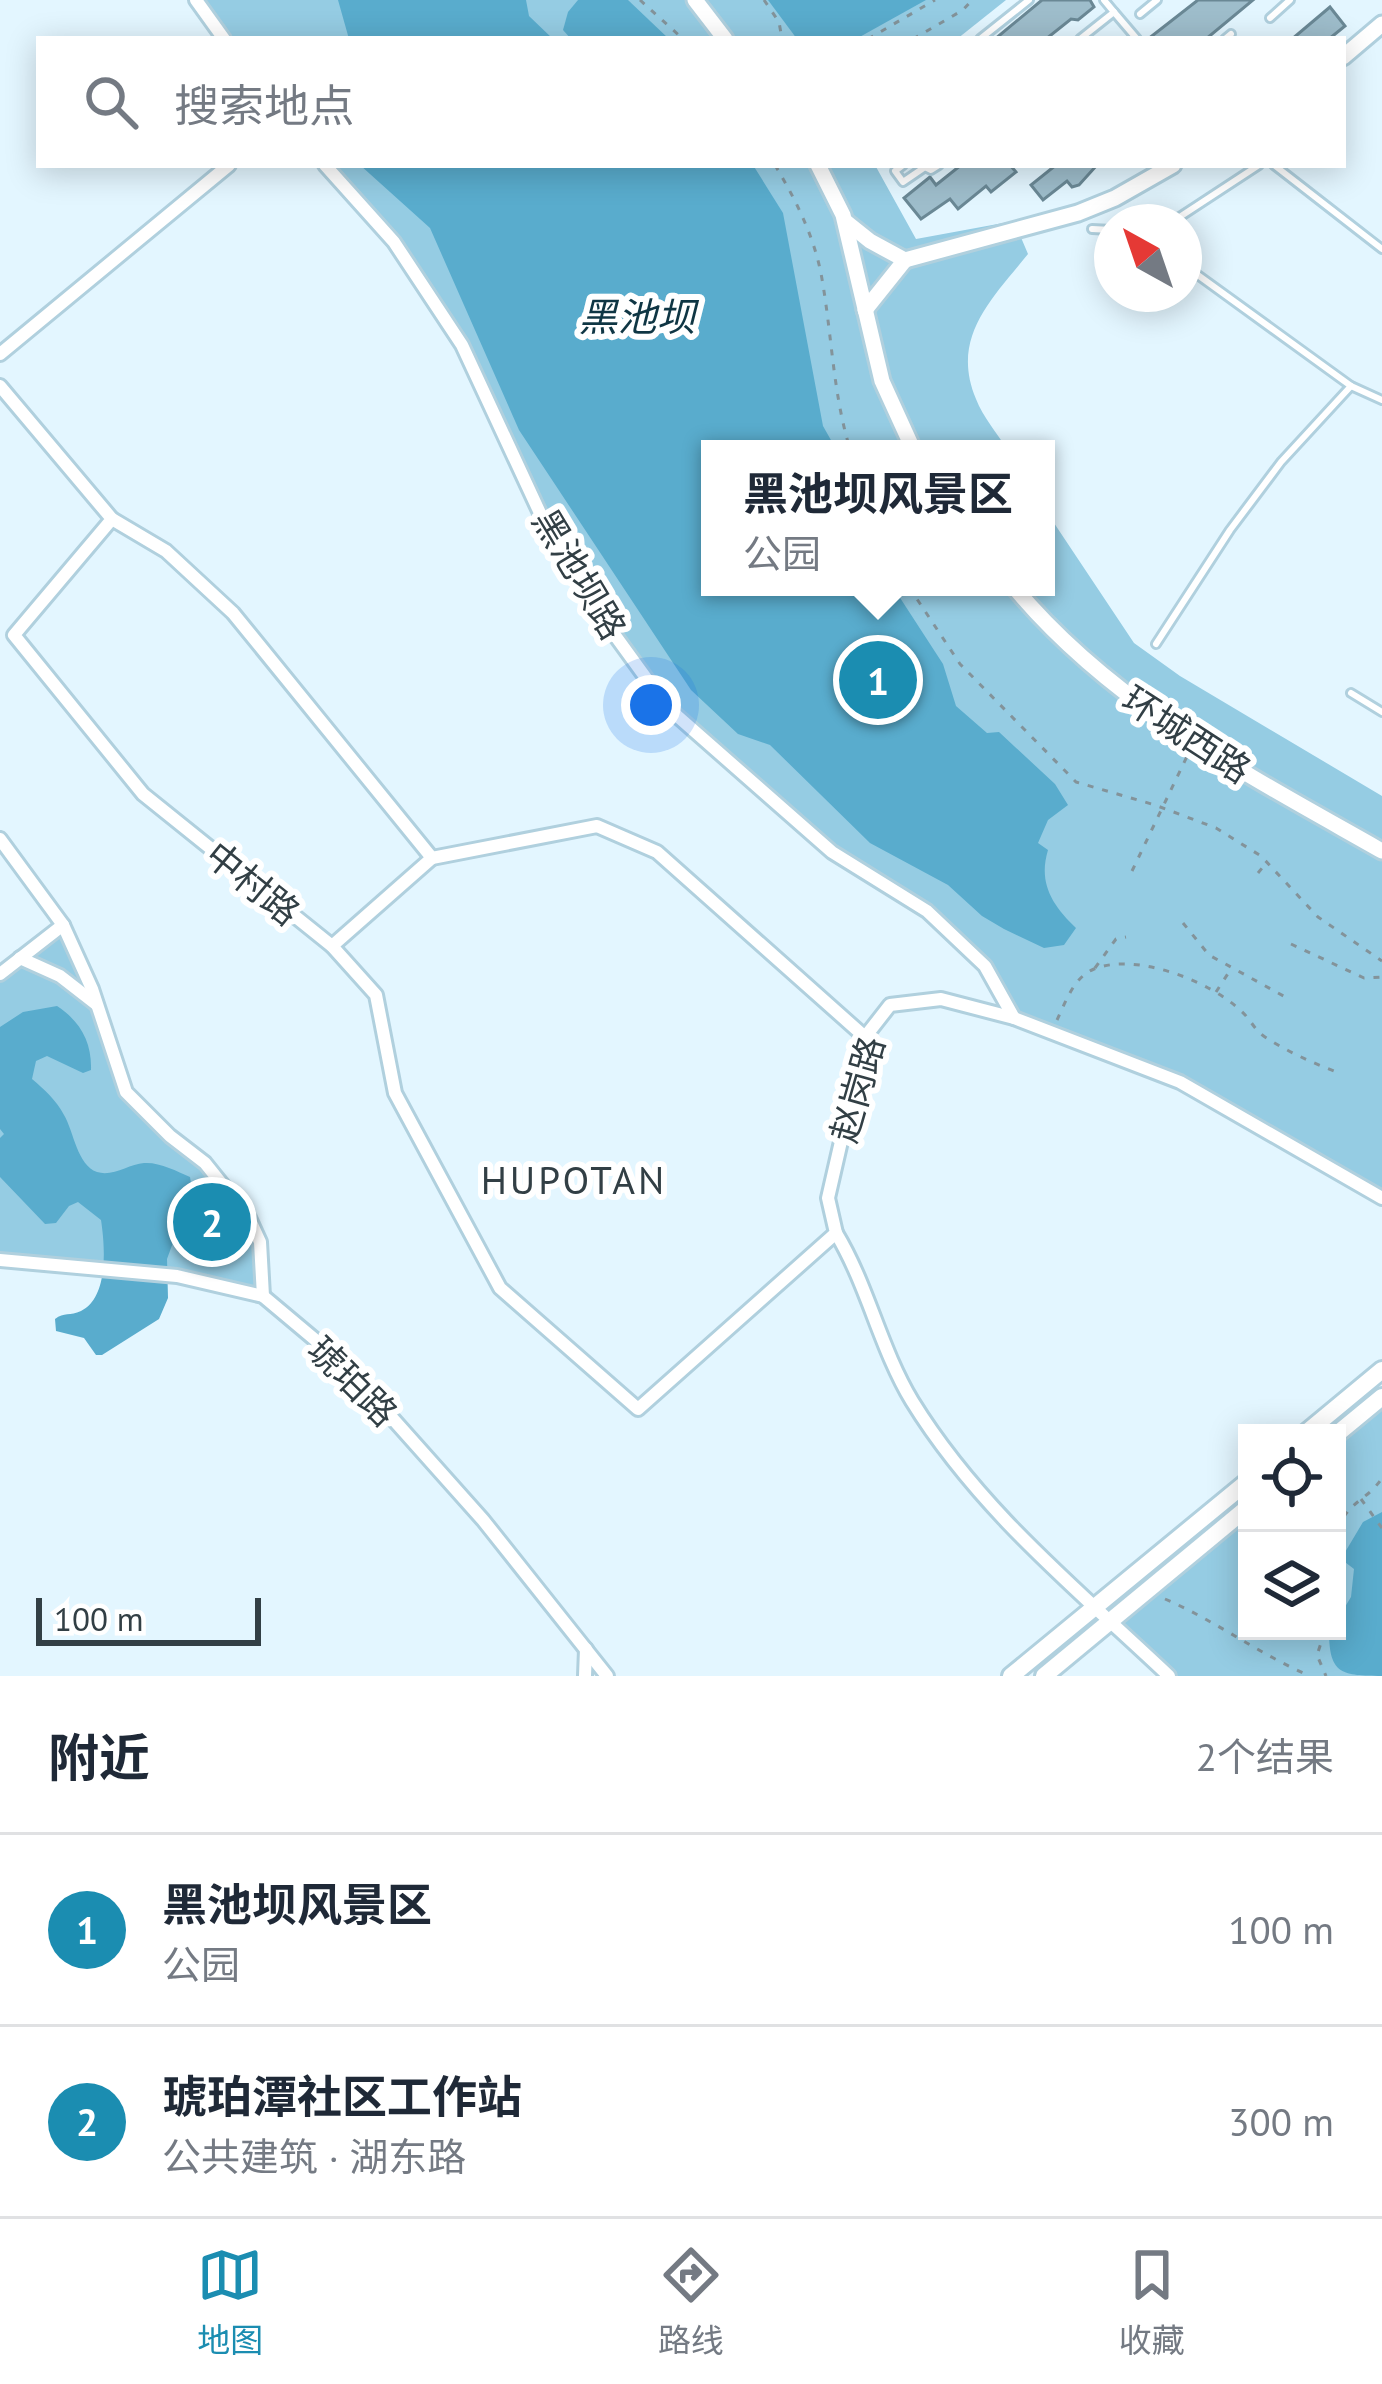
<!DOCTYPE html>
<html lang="zh">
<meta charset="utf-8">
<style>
body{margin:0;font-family:"PT Sans","Noto Sans SC",sans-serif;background:#f6f6f7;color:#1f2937}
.controls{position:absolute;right:36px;bottom:36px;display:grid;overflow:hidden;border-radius:0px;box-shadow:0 6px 30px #0003}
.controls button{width:108px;height:108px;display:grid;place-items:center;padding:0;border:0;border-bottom:3px solid #e0e1e3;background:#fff;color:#1f2937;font:60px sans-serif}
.compass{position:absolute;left:1094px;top:204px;width:108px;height:108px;border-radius:50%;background:#fff;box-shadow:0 6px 30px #0003;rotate:320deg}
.scale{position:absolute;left:36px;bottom:30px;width:225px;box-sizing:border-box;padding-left:12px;border:6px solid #323f45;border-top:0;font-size:33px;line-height:42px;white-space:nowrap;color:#323f45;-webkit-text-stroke:9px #fff;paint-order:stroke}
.you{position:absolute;left:651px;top:705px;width:42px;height:42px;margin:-30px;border:9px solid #fff;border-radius:50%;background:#1a73e8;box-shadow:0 0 0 18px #1a73e833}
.badge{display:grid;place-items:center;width:78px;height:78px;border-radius:50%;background:#1b8db1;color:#fff;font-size:39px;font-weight:700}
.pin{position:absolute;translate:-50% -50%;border:6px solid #fff;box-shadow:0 3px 12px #0006}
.popup{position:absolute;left:701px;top:440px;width:354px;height:156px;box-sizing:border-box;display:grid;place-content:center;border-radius:0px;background:#fff;filter:drop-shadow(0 3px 9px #0005);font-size:39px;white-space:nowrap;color:#747a83}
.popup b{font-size:45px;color:#1f2937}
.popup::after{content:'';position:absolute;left:50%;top:100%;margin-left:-24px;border:24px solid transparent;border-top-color:#fff}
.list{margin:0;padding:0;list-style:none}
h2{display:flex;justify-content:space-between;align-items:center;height:156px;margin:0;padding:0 48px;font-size:51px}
h2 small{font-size:39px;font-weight:400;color:#747a83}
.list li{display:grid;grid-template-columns:78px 1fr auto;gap:36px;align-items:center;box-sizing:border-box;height:192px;padding:0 48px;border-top:3px solid #e0e1e3}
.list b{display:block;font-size:45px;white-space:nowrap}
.list p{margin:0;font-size:39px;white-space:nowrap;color:#747a83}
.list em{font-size:39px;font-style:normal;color:#747a83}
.icon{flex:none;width:66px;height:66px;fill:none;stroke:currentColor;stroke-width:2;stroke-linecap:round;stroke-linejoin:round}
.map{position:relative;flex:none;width:1382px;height:1676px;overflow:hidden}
.search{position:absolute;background:#fff;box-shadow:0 6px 30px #0003;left:36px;right:36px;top:36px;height:132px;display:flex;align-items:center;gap:30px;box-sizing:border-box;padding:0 42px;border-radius:0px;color:#747a83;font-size:45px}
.sheet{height:540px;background:#fff}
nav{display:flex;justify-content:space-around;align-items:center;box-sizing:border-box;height:168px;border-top:3px solid #e0e1e3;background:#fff;font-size:33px;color:#747a83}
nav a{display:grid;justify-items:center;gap:6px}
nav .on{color:#1b8db1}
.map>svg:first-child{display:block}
</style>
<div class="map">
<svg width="1382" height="1676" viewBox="0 0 1382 1676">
<rect width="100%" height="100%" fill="#e3f6ff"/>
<g fill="#95cce3">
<polygon points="196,0 1006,0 957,39 224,39"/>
<path d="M325,165H875L916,239L1014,221L1028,254C992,299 950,337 976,399C983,417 997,433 1007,449H710V587H1046V511L1134,643L1180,676L1382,796V1198L1180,1082L1014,1018L985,966L927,911L832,852L667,707L580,587L462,345L394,242Z"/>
<polygon points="63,925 126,1092 205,1163 260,1242 263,1296 177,1276 0,1260 0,974"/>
<polygon points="1382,1397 1382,1676 1169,1676 1111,1621 1247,1508 1247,1631 1337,1631 1337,1434"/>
</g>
<g fill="#59accd">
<polygon points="338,0 526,0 529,16 553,39 349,39"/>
<polygon points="578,0 628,0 669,39 571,39 563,30 568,12"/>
<polygon points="768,0 926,0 856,39 797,39"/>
<path d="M360,165H753L783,213L823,426L836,449H710V587H893L943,664L956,706L987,733L999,732L1055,784L1068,805L1048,820L1038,843L1048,850C1038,883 1052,905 1076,928L1064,945L1044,948L1004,929L982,916L948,885L870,843L770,745L738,734L691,690L519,430L430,228Z"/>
<path d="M57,1006C80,1021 92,1042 91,1070L83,1073L47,1056L36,1061L32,1079C45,1090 56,1100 64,1115C74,1132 77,1165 97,1172C113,1177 129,1164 144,1163C160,1162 176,1171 190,1177L191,1183L174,1203L179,1226L167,1259L168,1298L159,1319L102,1355H96L84,1338L56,1331L55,1319C64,1312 70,1316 81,1311C109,1297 105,1246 101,1220L78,1202L69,1206L56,1223L45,1224L0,1177V1138L4,1134L0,1129V1027L23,1012Z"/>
<path d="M1382,1512V1676C1343,1675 1329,1676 1329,1631H1337V1620L1351,1597L1354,1569L1341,1559L1363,1522Z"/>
</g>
<g fill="#9ebdcb" stroke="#6a8895" stroke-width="3">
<polygon points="1042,0 1090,0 1094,7 1078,20 1071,19 1046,39 995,39"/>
<polygon points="1198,0 1253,0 1206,39 1148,39"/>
<polygon points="1330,7 1345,26 1329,39 1292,39"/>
<polygon points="961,165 1010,165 1016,172 991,192 986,186 958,209 950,199 921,219 904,198 930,177 936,185"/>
<polygon points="1056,165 1097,165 1079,185 1072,187 1067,181 1043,200 1031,185"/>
<polygon points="197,1188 211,1201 218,1196 240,1224 216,1248 210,1242 189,1259 177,1244 201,1227 181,1205"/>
</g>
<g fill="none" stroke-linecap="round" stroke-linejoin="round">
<g stroke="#b0d0de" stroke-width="12">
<g id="service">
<polyline points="1104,0 1114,12"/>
<polyline points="1140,14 1157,0"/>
<polyline points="1270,18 1290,0"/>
<polyline points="980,39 1029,0"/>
<polyline points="1080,39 1114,12 1137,39"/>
<polyline points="1225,39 1231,34"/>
<polyline points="903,165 895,171 903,182 925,167 931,170 939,165"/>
<polyline points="1274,165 1382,249"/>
<polyline points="1172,222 1259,165"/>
<polyline points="1092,229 1112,230"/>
<polyline points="1184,265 1351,386 1382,400"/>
<polyline points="1156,644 1230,530 1281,462 1351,386"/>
<polyline points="1351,693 1382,712"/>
</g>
</g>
<g stroke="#b0d0de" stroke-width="18">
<g id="minor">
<polyline points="196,0 224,39"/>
<polyline points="325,165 394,242 462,345 540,513 580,587 667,707 832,852 927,911 985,966 1014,1018"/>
<polyline points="0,354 229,165"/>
<polyline points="0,386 112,519 14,635 143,794 332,946 376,995 395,1093 500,1288 638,1409 836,1233 828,1198 865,1037 890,1005 941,999 1014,1018 1180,1082 1382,1198"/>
<polyline points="112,519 166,551 233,613 432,858 597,826 657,852 865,1037"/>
<polyline points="0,839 63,925 92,989 126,1092 170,1136 205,1163 249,1218 260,1242 263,1296"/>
<polyline points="332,946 432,858"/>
<polyline points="20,958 60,976 96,1004"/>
<polyline points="0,974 63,925"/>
<path d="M836,1233C868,1286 880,1348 912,1401C979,1510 1077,1589 1169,1676"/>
<polyline points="0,1260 177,1276 263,1296 344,1364 483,1520 607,1676"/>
<polyline points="585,1676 586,1649"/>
</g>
</g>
<g stroke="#b0d0de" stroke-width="21">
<g id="tertiary">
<polyline points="695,0 725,39"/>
<polyline points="1343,57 1382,24"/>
<polyline points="818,165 843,215 882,381 913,449"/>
<polyline points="845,221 870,241 905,260"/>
<polyline points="905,260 1078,213 1115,198 1173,165"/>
<polyline points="865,310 905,260"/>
<path d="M1014,587C1113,706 1250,776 1382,851"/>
</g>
</g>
<g stroke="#b0d0de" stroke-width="22">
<g id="secondary">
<polyline points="1306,1433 1382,1370"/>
<polyline points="1337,1434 1382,1397"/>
<polyline points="1011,1676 1247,1482"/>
<polyline points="1044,1676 1247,1508"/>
</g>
</g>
<g stroke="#83939a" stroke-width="3" stroke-dasharray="6 9" stroke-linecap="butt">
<polyline points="640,0 683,39"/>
<polyline points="764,0 779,22 782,39"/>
<polyline points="868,39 935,0"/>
<polyline points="913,39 963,10 972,0"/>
<path d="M775,165C796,200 815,238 822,279C832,336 833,394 850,449"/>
<polyline points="909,587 960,664 1076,782 1155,805 1216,828 1261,856 1318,917 1382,961"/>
<polyline points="1258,873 1267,862"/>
<polyline points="1183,923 1209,955 1289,999"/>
<polyline points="1291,944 1364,978 1382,977"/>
<polyline points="1095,968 1116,939 1126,937"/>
<polyline points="1216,992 1231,969"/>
<path d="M1057,1020C1066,1001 1074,977 1094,969C1136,952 1209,981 1240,1010C1250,1018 1254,1030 1265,1037C1288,1052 1313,1063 1339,1073"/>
<polyline points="1361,1499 1382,1528"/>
<path d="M1337,1530C1349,1500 1367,1501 1382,1478"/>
<path d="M1165,1599C1216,1621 1259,1654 1310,1676"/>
<polyline points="1325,1631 1317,1655 1326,1676"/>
</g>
<use href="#service" stroke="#fff" stroke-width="6"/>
<use href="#minor" stroke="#fff" stroke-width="12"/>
<use href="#tertiary" stroke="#fff" stroke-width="15"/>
<use href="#secondary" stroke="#fff" stroke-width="16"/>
<polyline stroke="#83939a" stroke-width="3" stroke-dasharray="6 9" stroke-linecap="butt" points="1132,871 1192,746"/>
</g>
<g text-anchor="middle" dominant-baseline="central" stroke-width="12" stroke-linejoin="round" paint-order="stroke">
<g font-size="36" fill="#323f45" stroke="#fff">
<text transform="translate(580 574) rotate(59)">黑池坝路</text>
<text transform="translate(1187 734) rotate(33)">环城西路</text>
<text transform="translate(253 883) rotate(39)">中村路</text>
<text transform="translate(857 1089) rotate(-74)">赵岗路</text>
<text transform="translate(353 1381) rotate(45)">琥珀路</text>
</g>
<g font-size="39" font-style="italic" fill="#0f3644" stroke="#fff">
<text x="637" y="316">黑池坝</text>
</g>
<g font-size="39" letter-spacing="3" fill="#323f45" stroke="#fff">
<text x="574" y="1179">HUPOTAN</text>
</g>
</g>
</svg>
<div class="controls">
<button><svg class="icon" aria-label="locate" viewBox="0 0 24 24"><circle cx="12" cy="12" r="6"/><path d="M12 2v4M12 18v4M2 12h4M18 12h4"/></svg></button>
<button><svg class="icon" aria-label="layers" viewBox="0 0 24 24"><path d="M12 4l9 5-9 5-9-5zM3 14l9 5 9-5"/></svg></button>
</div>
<svg class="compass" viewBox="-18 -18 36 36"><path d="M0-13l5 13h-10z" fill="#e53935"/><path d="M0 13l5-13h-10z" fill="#747a83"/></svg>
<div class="scale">100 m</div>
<div class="you"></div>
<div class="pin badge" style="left:878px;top:680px">1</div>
<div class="popup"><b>黑池坝风景区</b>公园</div>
<div class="pin badge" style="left:212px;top:1222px">2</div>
<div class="search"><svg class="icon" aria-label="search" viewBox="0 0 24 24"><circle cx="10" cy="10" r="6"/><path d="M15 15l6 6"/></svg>搜索地点</div>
</div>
<section class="sheet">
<h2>附近<small>2个结果</small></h2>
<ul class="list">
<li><span class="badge">1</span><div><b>黑池坝风景区</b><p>公园</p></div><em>100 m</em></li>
<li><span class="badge">2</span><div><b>琥珀潭社区工作站</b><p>公共建筑 · 湖东路</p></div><em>300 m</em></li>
</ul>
</section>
<nav>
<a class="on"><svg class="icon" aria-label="map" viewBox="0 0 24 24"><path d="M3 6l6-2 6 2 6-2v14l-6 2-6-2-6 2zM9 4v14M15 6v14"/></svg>地图</a>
<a><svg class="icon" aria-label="directions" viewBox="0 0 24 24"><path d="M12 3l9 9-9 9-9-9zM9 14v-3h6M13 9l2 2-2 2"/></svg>路线</a>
<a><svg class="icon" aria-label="saved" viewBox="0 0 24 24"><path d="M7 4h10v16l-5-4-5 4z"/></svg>收藏</a>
</nav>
